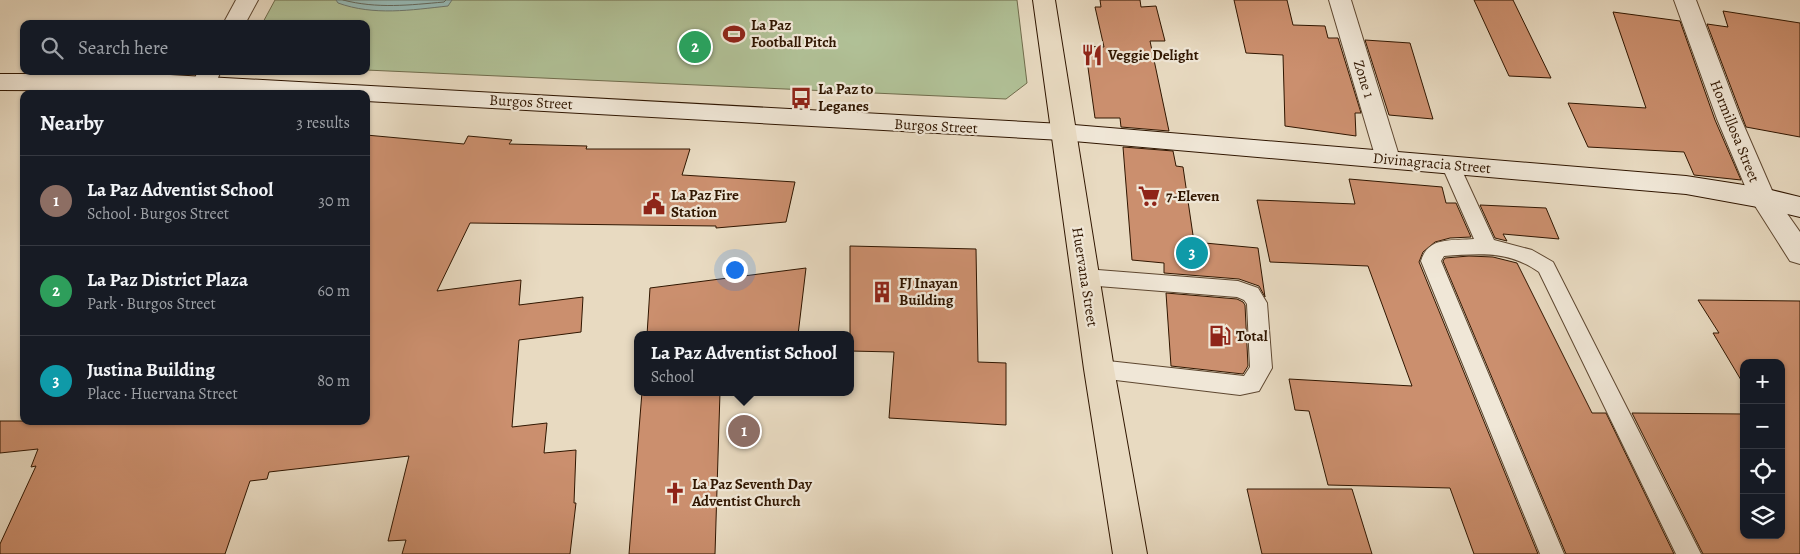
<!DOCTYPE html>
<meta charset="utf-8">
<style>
body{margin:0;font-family:Alegreya,serif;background:#242831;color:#f1f3f6}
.controls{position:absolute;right:15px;bottom:15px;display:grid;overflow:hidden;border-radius:10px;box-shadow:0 1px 4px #0004}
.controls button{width:45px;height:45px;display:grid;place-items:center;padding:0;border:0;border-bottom:1px solid #363941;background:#171b24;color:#f1f3f6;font:25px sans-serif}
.you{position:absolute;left:734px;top:269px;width:18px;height:18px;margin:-12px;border:4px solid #fff;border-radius:50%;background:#1a73e8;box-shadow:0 0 0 8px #1a73e833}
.badge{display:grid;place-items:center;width:32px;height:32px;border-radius:50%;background:#c59692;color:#fff;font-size:16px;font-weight:700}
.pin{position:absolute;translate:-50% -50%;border:2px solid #fff;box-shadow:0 1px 5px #0006}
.popup{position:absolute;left:634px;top:331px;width:220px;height:65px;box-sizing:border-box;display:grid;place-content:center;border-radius:10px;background:#171b24;filter:drop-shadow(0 1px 4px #0005);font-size:16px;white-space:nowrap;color:#9ea1a6}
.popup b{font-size:19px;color:#f1f3f6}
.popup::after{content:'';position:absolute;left:50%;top:100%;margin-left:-10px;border:10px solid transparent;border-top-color:#171b24}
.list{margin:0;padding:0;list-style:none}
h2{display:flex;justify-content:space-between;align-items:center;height:65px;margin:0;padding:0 20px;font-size:21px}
h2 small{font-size:16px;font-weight:400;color:#9ea1a6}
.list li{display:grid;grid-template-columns:32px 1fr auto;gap:15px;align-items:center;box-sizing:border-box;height:90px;padding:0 20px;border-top:1px solid #363941}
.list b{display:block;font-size:19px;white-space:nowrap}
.list p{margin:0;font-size:16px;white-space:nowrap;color:#9ea1a6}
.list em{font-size:16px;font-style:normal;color:#9ea1a6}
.icon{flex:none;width:28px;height:28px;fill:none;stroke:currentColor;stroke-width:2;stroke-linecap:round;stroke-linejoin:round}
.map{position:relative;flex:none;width:1800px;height:554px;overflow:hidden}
.search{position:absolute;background:#171b24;box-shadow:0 1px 4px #0004;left:20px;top:20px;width:350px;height:55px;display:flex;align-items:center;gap:12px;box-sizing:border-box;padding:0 18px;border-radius:10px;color:#9ea1a6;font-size:19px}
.panel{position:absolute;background:#171b24;box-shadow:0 1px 4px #0004;left:20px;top:90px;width:350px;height:335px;border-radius:10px}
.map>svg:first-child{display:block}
</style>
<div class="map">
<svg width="1800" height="554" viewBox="0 0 1800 554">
<rect width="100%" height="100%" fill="#e8dac1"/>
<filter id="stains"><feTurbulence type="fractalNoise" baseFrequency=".004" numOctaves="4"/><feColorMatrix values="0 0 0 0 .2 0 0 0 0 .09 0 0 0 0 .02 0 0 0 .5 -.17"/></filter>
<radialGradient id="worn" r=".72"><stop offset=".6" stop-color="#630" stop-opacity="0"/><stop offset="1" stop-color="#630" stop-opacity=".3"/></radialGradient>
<polygon fill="#b1c197" stroke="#706c4c" points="275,0 1017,0 1027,83 1006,99 366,70 366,24 262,24"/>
<path fill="#97bab6" stroke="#6e786d" d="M336,0H452L448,6C411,10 374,16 338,3Z"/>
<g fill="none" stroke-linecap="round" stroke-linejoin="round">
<path stroke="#64685b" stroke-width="1" d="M343,0C377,9 410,5 444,2L446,0"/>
</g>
<g fill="#cb8f6e" stroke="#301600">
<polygon points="1100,0 1140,0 1141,7 1156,6 1165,41 1150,41 1169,131 1121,127 1120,118 1095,118 1085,46 1104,47 1095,7 1101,7"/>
<polygon points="1234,0 1287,0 1293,25 1325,26 1328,38 1338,38 1361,113 1355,113 1356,136 1285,126 1283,55 1246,53"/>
<polygon points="1474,0 1513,0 1551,78 1509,76"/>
<polygon points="1723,11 1800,23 1800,137 1746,127 1707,24 1728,27"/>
<polygon points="1613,12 1680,21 1715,120 1741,180 1694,175 1684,152 1588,147 1568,103 1646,108"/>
<polygon points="1365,40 1410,43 1433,119 1389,115"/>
<polygon points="366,135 464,144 468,136 512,140 509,144 587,146 586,149 690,149 682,175 795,182 786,222 716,228 716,226 470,223 437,291 521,280 519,305 583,297 581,332 519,340 512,427 547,423 544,453 576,450 574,503 576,503 570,554 402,554 406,540 388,541 409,456 269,472 267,479 250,481 225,554 0,554 0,544 36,466 31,467 38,449 0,453 0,421 366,421"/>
<polygon points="1123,147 1173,151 1176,166 1183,167 1194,242 1258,248 1265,297 1259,286 1239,279 1164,273 1164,263 1132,260"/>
<polygon points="1349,179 1442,187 1446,203 1456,203 1471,237 1450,238 1435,242 1423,252 1419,262 1538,554 1474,554 1450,488 1328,485 1309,411 1295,410 1289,379 1412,386 1368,266 1270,262 1257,200 1355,204"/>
<polygon points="1480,205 1546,208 1559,239 1503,234 1507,241 1495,238"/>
<polygon points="850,246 976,249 978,362 1006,363 1006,425 889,418 894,352 850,351"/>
<polygon points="1469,256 1493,257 1517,263 1592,413 1606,413 1674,554 1566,554 1443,261 1445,258"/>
<polygon points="806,268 798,335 647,335 650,288"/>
<polygon points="1166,293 1237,299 1243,302 1245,305 1248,366 1243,374 1171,366"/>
<polygon points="1698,300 1800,301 1800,554 1703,554 1632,413 1744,414 1744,535 1781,535 1781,363 1744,363 1744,385 1713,333 1719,333"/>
<polygon points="642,392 720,392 715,554 629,554"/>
<polygon points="1247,489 1352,489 1372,554 1262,554"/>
</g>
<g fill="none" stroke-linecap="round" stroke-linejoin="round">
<g stroke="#5e4730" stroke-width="2">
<g id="lane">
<path d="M1450,157L1456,159L1459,164L1494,240L1532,250L1553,262L1701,554H1676L1539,272C1508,250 1479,254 1444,256L1441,261L1564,554H1540L1421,261C1428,236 1453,241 1474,239L1441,164L1444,159Z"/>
<polygon points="1085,269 1238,281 1258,288 1267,303 1272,368 1259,391 1240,395 1099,378 1091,375 1088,369 1091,363 1099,360 1244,376 1250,367 1247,304 1244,300 1237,297 1085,285 1078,283 1075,277 1078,271"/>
</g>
</g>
<g stroke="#5e4730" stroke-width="2">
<g id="street">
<polygon points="236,0 258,0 245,24 223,24"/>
<polygon points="1329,0 1351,0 1400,159 1397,165 1388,168 1379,165 1376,159"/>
<polygon points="1674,0 1696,0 1741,119 1774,195 1800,232 1800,264 1790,261 1750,198 1717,119"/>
<polygon points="198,71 221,71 212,91 204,93 196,91 192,85"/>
</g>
</g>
<g stroke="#301600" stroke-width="2">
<path id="secondary" d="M0,74H152L1062,124L1686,176L1763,188L1800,197V217L1763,208L1686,194L1062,140L366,101V94C244,94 122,90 0,90Z"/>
</g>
<g stroke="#301600" stroke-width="2">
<polygon id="primary" points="1033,0 1055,0 1114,369 1147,554 1113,554 1084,369"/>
</g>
<use href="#lane" fill="#f0e7d7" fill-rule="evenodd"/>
<use href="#street" fill="#f0e7d7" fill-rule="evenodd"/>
<use href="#secondary" fill="#f0e7d7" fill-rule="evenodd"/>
<use href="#primary" fill="#e8dac1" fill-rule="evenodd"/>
</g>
<defs>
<g id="stadium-bare" transform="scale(1.725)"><path d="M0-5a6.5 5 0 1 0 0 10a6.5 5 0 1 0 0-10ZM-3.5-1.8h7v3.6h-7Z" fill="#8f2418" stroke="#f0e7d7" stroke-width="2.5" paint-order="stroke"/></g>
<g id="restaurant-bare" transform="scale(1.725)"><path d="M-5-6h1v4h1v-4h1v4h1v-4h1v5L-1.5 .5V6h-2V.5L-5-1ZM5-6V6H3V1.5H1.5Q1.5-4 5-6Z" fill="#8f2418" stroke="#f0e7d7" stroke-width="2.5" paint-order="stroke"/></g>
<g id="bus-bare" transform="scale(1.725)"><path d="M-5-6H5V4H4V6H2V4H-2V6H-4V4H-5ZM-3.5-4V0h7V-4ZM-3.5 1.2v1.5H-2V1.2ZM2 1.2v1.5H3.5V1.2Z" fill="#8f2418" stroke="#f0e7d7" stroke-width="2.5" paint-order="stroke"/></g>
<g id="supermarket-bare" transform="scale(1.725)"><path d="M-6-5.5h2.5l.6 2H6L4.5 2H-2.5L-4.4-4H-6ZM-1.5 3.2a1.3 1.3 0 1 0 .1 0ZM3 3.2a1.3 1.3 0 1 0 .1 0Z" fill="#8f2418" stroke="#f0e7d7" stroke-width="2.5" paint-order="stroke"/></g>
<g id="civic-bare" transform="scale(1.725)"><path d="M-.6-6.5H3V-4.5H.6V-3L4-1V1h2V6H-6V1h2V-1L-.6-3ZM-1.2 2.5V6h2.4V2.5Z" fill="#8f2418" stroke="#f0e7d7" stroke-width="2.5" paint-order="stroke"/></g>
<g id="building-bare" transform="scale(1.725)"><path d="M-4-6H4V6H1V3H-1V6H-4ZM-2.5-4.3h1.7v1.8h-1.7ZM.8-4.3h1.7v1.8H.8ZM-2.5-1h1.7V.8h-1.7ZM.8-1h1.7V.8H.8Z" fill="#8f2418" stroke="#f0e7d7" stroke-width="2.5" paint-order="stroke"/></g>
<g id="fuel-bare" transform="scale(1.725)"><path d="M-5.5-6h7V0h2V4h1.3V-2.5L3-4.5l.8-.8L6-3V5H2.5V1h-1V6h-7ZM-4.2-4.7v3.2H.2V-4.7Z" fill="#8f2418" stroke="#f0e7d7" stroke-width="2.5" paint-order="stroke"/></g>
<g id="church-bare" transform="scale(1.725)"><path d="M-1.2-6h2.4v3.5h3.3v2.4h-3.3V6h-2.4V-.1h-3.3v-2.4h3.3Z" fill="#8f2418" stroke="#f0e7d7" stroke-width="2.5" paint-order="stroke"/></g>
</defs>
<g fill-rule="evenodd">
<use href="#stadium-bare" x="734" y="34"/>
<use href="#restaurant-bare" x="1092" y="55"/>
<use href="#bus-bare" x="801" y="98"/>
<use href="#supermarket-bare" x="1149" y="196"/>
<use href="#civic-bare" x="654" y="204"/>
<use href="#building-bare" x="882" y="292"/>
<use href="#fuel-bare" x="1220" y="336"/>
<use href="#church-bare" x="675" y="493"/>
</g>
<g text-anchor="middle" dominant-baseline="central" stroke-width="4.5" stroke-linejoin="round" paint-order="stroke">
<g font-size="15" font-weight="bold" fill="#301600" stroke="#f0e7d7" text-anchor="start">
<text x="751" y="25">La Paz<tspan x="751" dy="17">Football Pitch</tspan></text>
<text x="1108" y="55">Veggie Delight</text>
<text x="818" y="89">La Paz to<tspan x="818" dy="17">Leganes</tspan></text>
<text x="671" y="195">La Paz Fire<tspan x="671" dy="17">Station</tspan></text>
<text x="1166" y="196">7-Eleven</text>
<text x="899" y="283">FJ Inayan<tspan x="899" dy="17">Building</tspan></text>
<text x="1236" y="336">Total</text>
<text x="692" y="484">La Paz Seventh Day<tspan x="692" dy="17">Adventist Church</tspan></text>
</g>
<g font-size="15" fill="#301600" stroke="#f0e7d7">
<text transform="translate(1364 79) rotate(73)">Zone 1</text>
<text transform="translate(531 102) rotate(3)">Burgos Street</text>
<text transform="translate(936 126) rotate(3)">Burgos Street</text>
<text transform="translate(1735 131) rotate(68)">Hormillosa Street</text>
<text transform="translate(1432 163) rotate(5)">Divinagracia Street</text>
<text transform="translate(1085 277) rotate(81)">Huervana Street</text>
</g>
</g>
<rect width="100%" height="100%" filter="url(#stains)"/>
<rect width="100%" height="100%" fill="url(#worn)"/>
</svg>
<div class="controls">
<button>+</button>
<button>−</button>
<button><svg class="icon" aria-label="locate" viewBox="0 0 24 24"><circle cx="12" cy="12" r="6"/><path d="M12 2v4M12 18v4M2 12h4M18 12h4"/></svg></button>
<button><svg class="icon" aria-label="layers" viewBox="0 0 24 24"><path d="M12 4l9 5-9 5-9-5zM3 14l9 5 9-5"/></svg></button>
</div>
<div class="you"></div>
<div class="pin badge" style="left:744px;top:431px;background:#8d6e63">1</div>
<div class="popup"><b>La Paz Adventist School</b>School</div>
<div class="pin badge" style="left:695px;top:47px;background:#2e9e5b">2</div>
<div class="pin badge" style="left:1192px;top:253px;background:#0f9aa8">3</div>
<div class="search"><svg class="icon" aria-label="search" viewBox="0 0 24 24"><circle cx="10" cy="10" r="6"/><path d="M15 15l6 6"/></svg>Search here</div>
<section class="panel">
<h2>Nearby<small>3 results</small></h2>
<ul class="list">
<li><span class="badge" style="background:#8d6e63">1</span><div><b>La Paz Adventist School</b><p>School · Burgos Street</p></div><em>30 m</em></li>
<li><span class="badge" style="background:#2e9e5b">2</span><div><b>La Paz District Plaza</b><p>Park · Burgos Street</p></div><em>60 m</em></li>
<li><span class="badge" style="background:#0f9aa8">3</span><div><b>Justina Building</b><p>Place · Huervana Street</p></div><em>80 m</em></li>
</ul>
</section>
</div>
